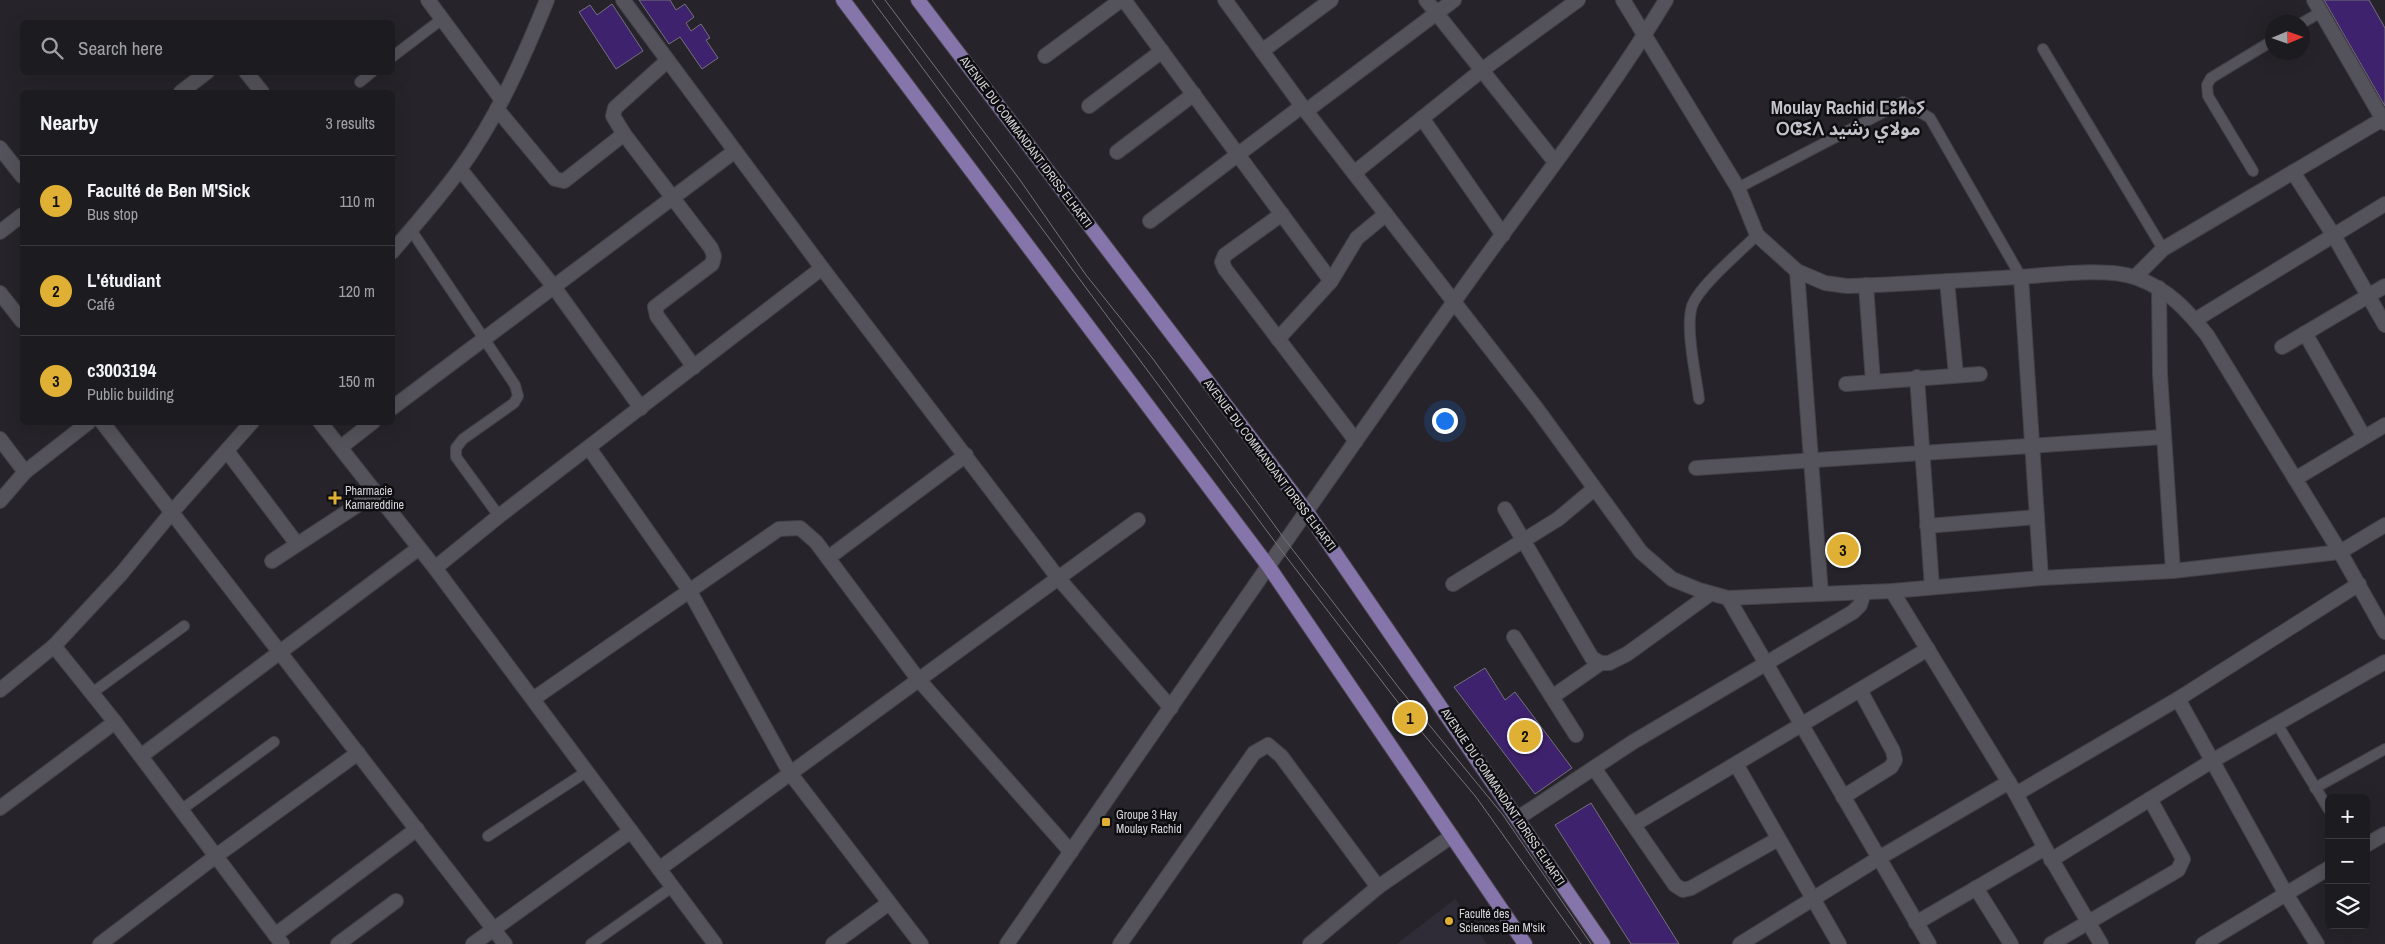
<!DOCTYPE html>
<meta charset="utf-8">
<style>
body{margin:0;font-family:"Archivo Narrow","Noto Sans Arabic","Noto Sans Tifinagh",sans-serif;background:#252429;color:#f1f3f6}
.controls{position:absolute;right:15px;bottom:15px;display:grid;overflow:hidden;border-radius:8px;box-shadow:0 5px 20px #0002}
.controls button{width:45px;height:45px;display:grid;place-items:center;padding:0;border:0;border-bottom:1px solid #3a393e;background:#1c1b20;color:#f1f3f6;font:25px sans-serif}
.compass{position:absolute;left:2265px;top:15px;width:45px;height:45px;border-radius:50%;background:#1c1b20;box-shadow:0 5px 20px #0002;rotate:88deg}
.you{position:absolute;left:1444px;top:420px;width:18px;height:18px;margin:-12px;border:4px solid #fff;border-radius:50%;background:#1a73e8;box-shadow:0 0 0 8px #1a73e833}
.badge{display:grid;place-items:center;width:32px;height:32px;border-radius:50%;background:#e0b034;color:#111;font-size:16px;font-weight:700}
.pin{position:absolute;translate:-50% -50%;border:2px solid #fff;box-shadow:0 1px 5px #0006}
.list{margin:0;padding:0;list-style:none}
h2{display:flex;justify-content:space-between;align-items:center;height:65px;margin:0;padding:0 20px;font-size:21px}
h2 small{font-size:16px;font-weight:400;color:#a0a1a5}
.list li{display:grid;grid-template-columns:32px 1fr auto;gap:15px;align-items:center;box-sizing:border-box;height:90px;padding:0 20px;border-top:1px solid #3a393e}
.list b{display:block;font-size:19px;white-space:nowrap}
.list p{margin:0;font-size:16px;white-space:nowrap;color:#a0a1a5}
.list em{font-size:16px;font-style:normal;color:#a0a1a5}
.icon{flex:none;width:28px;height:28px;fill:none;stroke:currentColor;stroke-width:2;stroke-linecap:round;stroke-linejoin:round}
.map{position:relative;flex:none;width:2385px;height:944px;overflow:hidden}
.search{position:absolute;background:#1c1b20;box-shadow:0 5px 20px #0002;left:20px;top:20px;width:375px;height:55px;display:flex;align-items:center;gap:12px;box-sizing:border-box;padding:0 18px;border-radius:8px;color:#a0a1a5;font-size:19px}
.panel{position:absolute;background:#1c1b20;box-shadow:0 5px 20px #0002;left:20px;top:90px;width:375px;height:335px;border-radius:8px}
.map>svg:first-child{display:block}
</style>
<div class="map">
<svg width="2385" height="944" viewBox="0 0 2385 944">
<rect width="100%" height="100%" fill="#26242a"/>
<polygon fill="#2f2c38" points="1455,899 1487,944 1397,944"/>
<g fill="#3f226e" stroke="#737179">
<polygon points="639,0 670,0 676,10 685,4 694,17 686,23 691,31 701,24 710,38 706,40 718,58 702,69 680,37 669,44"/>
<polygon points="2324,0 2369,0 2385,28 2385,106"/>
<polygon points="612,4 643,51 616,69 579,12 590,5 597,15"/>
<polygon points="1485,668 1505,700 1515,692 1572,768 1535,794 1454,687"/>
<polygon points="1591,803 1679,944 1631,944 1555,825"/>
</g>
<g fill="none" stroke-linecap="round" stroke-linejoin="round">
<g stroke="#434147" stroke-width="12">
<g id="service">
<polyline points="2302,23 2321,12"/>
<polyline points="2043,49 2163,249"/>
<polyline points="392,57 442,19"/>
<polyline points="360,82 372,72"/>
<polyline points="2253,171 2208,96 2207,85 2211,78 2272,41"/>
<polyline points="1738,188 1903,102 1930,118 2021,277"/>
<polyline points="411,230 515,385 518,396 514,403 463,439 456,448 456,457 499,516"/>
<path d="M1699,399C1696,375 1685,328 1692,306C1699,286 1741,251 1757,235"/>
<polyline points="92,693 184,626"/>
<polyline points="2277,724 2329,810"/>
<polyline points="2315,788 2385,749"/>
<polyline points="181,810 274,742"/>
<polyline points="488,836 586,772"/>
<polyline points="591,944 672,887"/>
</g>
</g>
<g stroke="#434147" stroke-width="16">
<g id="minor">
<polyline points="428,0 502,100"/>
<polyline points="623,0 822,268 1059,579 1171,708"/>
<polyline points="1124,0 1331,281"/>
<polyline points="1225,0 1302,106 1537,409 1641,552 1672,579 1699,590 1728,598 1892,591 2041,578 2173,571 2340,552 2385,525"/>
<polyline points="1426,0 1555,162"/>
<path d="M1623,0L1738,188L1757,235L1797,271L1825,283L1847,286C1905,284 1962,280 2019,277C2052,275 2107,267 2137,278C2169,290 2186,309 2207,335L2340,552L2385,632"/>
<polyline points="2314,0 2385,123"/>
<polyline points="1262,51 1331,0"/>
<polyline points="1045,56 1121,0"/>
<polyline points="667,61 615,108 613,116 624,134 711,248 714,256 712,264 655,307 657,316 694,367"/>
<polyline points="246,72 262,92"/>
<polyline points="181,92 207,72"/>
<polyline points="1089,106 1162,51"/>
<polyline points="497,109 555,179 564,181 568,178 624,134"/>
<polyline points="1306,111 1454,0"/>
<polyline points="1422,118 1503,235"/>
<polyline points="0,148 22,176"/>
<polyline points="1117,152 1194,94"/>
<polyline points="460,169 554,287 641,408"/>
<polyline points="2293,172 2334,236 2385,325"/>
<polyline points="1354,173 1482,70 1578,0"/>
<polyline points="1282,214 1225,255 1222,262 1225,269 1356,441"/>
<polyline points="1150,221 1302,106"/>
<polyline points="0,232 22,215"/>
<path d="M392,252C415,225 439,198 460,169C497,118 523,59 547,0"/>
<polyline points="1797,271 1821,594"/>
<polyline points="2021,277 2041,578"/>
<polyline points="2135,277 2163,249 2383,119"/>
<polyline points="1947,281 1956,375"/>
<polyline points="1866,285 1873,382"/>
<polyline points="2159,288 2160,374 2173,571"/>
<polyline points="0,293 22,321"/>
<polyline points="2195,320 2385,204"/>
<polyline points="2305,333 2364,437"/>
<polyline points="1278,339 1331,281 1357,238 1386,214"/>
<polyline points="2282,347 2385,286"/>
<polyline points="1917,377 1932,587"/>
<polyline points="1846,384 1980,374"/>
<polyline points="392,408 735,151"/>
<polyline points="102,422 505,944"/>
<polyline points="320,422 435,568 715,944"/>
<polyline points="0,439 25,472"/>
<polyline points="341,447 373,422"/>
<polyline points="589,448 689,590 790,773 921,944"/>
<polyline points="227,451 297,544"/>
<polyline points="1696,468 2164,437"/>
<polyline points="2295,479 2385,425"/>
<polyline points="0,501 25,472 89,422"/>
<polyline points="1505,509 1592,658 1601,663 1609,663 1627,654 1710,594"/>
<polyline points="1927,526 2037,517"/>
<polyline points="828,558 966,455"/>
<polyline points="272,561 376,493"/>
<polyline points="435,568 499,516 822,268"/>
<polyline points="1453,584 1558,519 1594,489"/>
<polyline points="1892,591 2016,794 2045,848 2101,944"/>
<polyline points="1728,598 1929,944"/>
<polyline points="1514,637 1576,735"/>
<polyline points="54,646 115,722 282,944"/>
<polyline points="0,690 54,646 121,574 172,512 252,422"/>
<polyline points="1552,697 1601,663"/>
<polyline points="533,699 779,529 800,528 816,542 918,679 1071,852"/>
<polyline points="141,756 419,548"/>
<polyline points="1736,764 1839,944"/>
<polyline points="1594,768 1675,885 1683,890 1691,888 1778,839"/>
<polyline points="2016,794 2178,699"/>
<polyline points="1843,797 1891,767 1895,760 1893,751 1860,690"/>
<polyline points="0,808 115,722"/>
<polyline points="1518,818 1633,742 1853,612 1860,605 1864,592"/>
<polyline points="1635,824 1928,649"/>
<polyline points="2366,845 2385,834"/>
<polyline points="2051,860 2212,761 2385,662"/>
<polyline points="659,869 1138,520"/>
<polyline points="1976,888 2011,944"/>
<polyline points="1916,923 2045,848"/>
<polyline points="275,935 417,829"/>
<polyline points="100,944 216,856 358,753"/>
<polyline points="338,944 396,901"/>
<polyline points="473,944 631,831"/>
<polyline points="833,944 889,903"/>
<path d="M1007,944C1155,730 1302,515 1453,303C1524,202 1602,106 1666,0"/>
<polyline points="1120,944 1254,753 1268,745 1281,756 1378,887"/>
<polyline points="1310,944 1378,887 1452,836"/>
<polyline points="1740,944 1879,858 2009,782"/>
<polyline points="2051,944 2178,870 2183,859 2150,799"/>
<polyline points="2203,944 2329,868"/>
<polyline points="2317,944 2286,894 2178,699 2359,584"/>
</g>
</g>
<g stroke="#434147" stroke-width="16">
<g id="primary">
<polyline points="843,0 1269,567 1525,944"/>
<polyline points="918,0 1307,512 1603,944"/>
</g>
</g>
<use href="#service" stroke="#54525a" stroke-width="10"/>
<use href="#minor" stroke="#54525a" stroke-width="14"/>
<use href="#primary" stroke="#8575aa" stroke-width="14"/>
<g stroke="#767479" stroke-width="1">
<polyline points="872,0 1281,550 1410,718 1476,797 1581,944"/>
<polyline points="885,0 1020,180 1086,275 1153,359 1286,541 1399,688 1503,815 1591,944"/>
</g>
</g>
<g fill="#e0b034" stroke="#0e0e11" stroke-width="2">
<path d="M332.5 490.5h5v5h5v5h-5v5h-5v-5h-5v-5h5z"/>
<rect x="1101" y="817" width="10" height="10" rx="2.5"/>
<circle cx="1449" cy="921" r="5"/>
</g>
<g text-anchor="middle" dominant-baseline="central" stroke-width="5" stroke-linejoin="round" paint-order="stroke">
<g font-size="12" fill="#d7d6da" stroke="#0e0e11">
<text transform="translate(1026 142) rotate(53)">AVENUE DU COMMANDANT IDRISS ELHARTI</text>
<text transform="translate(1270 465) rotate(53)">AVENUE DU COMMANDANT IDRISS ELHARTI</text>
<text transform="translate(1503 797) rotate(56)">AVENUE DU COMMANDANT IDRISS ELHARTI</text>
</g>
<g font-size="12" fill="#d7d6da" stroke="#0e0e11" text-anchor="start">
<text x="345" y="491">Pharmacie<tspan x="345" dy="14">Kamareddine</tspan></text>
<text x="1116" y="815">Groupe 3 Hay<tspan x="1116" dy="14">Moulay Rachid</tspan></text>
<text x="1459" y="914">Faculté des<tspan x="1459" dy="14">Sciences Ben M'sik</tspan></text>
</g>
<g font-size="18" font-weight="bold" fill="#c3c1ca" stroke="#0e0e11">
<text x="1848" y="107">Moulay Rachid ⵎⵓⵍⴰⵢ<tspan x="1848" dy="21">ⵔⵛⵉⴷ مولاي رشيد</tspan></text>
</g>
</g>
</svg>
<div class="controls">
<button>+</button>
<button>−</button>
<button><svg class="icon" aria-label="layers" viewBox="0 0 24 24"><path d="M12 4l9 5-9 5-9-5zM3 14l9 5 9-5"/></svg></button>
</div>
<svg class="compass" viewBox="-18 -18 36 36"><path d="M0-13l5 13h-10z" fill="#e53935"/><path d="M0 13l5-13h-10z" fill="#a0a1a5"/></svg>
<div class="you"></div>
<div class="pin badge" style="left:1410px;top:718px">1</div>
<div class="pin badge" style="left:1525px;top:736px">2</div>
<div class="pin badge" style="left:1843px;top:550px">3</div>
<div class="search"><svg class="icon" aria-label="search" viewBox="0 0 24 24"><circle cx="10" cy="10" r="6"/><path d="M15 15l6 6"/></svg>Search here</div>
<section class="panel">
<h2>Nearby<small>3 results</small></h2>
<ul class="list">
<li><span class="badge">1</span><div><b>Faculté de Ben M'Sick</b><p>Bus stop</p></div><em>110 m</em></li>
<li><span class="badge">2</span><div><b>L'étudiant</b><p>Café</p></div><em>120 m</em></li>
<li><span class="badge">3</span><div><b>c3003194</b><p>Public building</p></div><em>150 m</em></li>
</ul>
</section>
</div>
